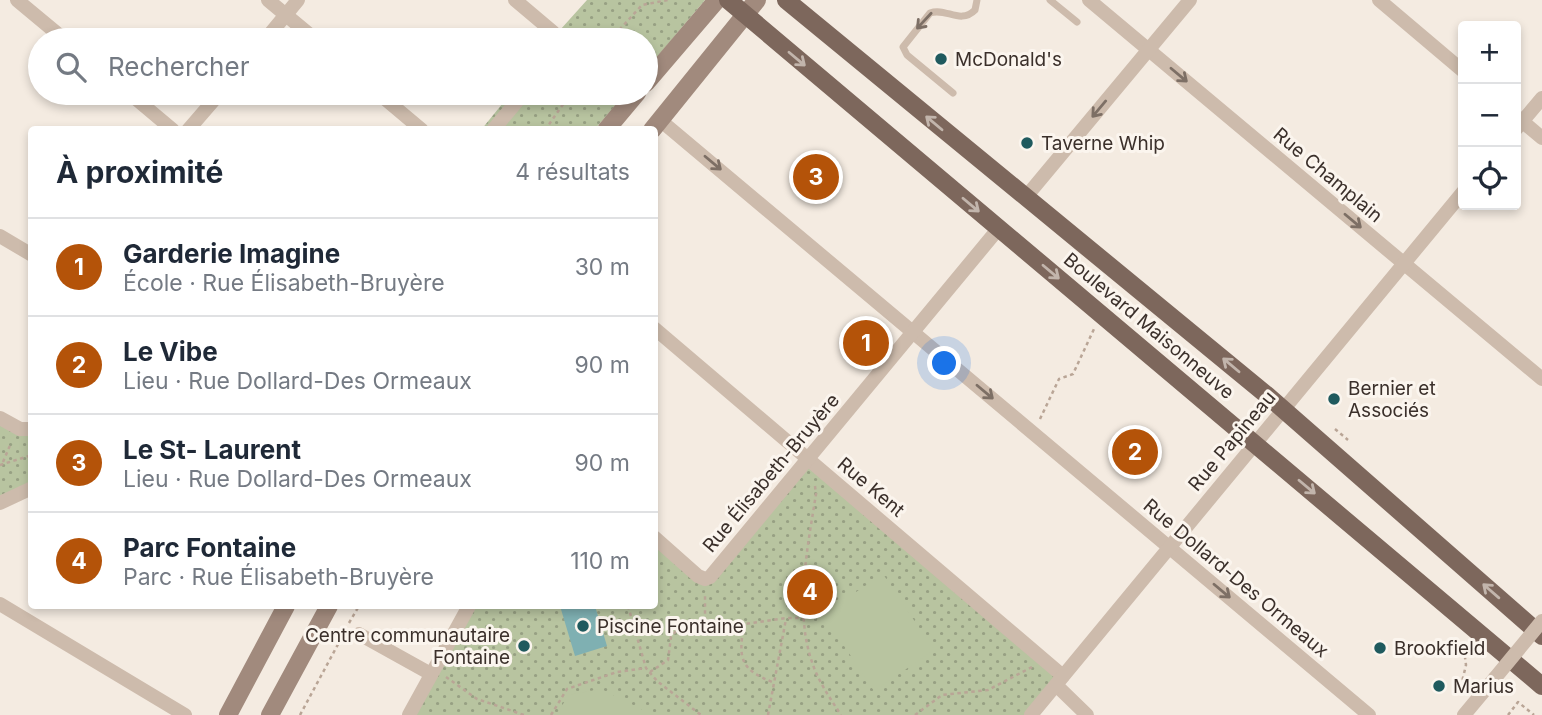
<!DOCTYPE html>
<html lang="fr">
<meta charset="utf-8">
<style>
body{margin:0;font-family:Inter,sans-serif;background:#f2f2f3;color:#1f2937}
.controls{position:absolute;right:21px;top:21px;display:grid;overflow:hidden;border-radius:7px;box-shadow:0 4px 10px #0003}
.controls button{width:63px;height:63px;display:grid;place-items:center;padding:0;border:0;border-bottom:2px solid #e0e1e3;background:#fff;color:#1f2937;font:35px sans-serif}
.you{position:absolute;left:945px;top:364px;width:24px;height:24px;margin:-18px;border:5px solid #fff;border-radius:50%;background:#1a73e8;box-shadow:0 0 0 10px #1a73e833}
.badge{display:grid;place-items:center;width:46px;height:46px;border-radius:50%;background:#b45309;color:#fff;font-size:23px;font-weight:700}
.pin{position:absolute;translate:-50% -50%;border:4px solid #fff;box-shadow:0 2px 7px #0006}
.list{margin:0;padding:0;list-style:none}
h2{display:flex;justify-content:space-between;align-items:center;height:91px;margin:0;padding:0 28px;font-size:30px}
h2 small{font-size:23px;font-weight:400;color:#747a83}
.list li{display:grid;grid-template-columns:46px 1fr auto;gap:21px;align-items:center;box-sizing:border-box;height:98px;padding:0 28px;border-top:2px solid #e0e1e3}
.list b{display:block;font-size:26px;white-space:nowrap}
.list p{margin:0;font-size:23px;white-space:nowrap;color:#747a83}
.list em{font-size:23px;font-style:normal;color:#747a83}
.icon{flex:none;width:38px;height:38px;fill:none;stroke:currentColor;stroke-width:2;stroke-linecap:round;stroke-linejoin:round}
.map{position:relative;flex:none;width:1542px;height:715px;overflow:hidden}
.search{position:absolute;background:#fff;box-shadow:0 4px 10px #0003;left:28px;top:28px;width:630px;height:77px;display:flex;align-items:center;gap:18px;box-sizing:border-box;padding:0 24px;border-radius:38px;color:#747a83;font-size:26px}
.panel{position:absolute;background:#fff;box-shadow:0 4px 10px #0003;left:28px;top:126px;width:630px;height:483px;border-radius:7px}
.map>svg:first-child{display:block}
</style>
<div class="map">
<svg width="1542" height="715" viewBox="0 0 1542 715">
<defs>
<pattern id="grass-dots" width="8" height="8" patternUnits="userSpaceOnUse" patternTransform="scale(1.75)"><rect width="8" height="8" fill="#b8c4a0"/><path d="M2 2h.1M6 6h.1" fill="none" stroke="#97a083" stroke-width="1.8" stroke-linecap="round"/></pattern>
</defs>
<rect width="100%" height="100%" fill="#f4ebe1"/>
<g fill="url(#grass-dots)">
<polygon points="587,0 705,0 646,70 646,40 551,40"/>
<polygon points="511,93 626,93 595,129 481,130"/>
<polygon points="31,420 31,482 0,496 0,426 26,425"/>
<polygon points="808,458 1063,676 1031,715 409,715 469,606 654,606 655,537 705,579"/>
</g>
<g fill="#b8c4a0">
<polygon points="883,574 934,650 874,691 823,614"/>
<polygon points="601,689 653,715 557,715 568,695"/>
</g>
<polygon fill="#7fb0b2" points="560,606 595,606 607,646 575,656"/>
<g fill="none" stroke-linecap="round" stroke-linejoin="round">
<g stroke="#b9a596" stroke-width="2.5" stroke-dasharray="3.5 3.5" stroke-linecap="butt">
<polyline points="610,40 642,5 668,0"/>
<polyline points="545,130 571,93"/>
<polyline points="1040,419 1059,379 1073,374 1094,329"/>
<polyline points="1335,429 1348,440"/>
<polyline points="3,462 11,443"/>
<polyline points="0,465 32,455"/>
<path d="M815,486L816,494C808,545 794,611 812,662C818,681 830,698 841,715"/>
<polyline points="628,606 646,668 657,681 701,715"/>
<polyline points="349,623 359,606"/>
<path d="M744,624C738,659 740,670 775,683"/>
<polyline points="705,630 786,618 805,618"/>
<polyline points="1463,642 1466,665 1462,682 1468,687"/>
<polyline points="650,672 668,660 671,637 676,631 705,630 705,593"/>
<polyline points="446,677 477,699 524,715"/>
<polyline points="300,715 343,635"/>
<polyline points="551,715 567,689 617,672 646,668"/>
<polyline points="768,715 786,619"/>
<polyline points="915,715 942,695 988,690 1032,667"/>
<polyline points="1508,715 1518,702 1534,715"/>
</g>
<g stroke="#cdbbac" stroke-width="7">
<polyline points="1050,0 1077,22"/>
<path d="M953,93L907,55L903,47L930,13C946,7 960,25 975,10L977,0"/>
</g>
<g stroke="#cdbbac" stroke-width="14">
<polyline points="17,0 65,40"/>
<polyline points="268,0 316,40"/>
<polyline points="515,0 553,32 558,40"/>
<polyline points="1089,0 1542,379"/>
<polyline points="1379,0 1463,71"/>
<polyline points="265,40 298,0"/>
<polyline points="129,93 173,130"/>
<polyline points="378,93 422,130"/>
<polyline points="1516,116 1542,138"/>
<polyline points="660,120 1369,715"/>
<polyline points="1516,129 1542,98"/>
<polyline points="188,130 220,93"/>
<polyline points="493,130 524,93"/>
<polyline points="1025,198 1190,0"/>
<polyline points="0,236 32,255"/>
<polyline points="654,328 1063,676"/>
<polyline points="0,418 20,429 32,429"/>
<polyline points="0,503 32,488"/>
<polyline points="654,537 698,576 705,579 710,577 999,228"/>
<polyline points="0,604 185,715"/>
<polyline points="359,634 431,674"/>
<polyline points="1056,685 1087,715"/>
<polyline points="409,715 469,606"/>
<polyline points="1031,715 1463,192"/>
<polyline points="1464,715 1495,678"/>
</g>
<g stroke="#a18a7d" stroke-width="18">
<polyline points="646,83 717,0"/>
<polyline points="606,130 637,93"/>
<polyline points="652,130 757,0"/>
<polyline points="228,715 286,606"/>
<polyline points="270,715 329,606"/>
</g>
<g stroke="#7d675c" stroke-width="18">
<polyline points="728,0 1542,686"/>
<polyline points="786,0 1268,396 1542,636"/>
</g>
<polyline stroke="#cdbbac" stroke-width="14" points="1495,678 1542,621"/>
</g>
<defs><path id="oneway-shaft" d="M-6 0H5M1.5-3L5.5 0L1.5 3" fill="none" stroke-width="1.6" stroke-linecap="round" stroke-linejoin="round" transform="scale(1.75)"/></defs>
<g stroke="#7d6f65">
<use href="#oneway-shaft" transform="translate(924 21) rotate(133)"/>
<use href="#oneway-shaft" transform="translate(1179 75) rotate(40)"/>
<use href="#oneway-shaft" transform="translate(1099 109) rotate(130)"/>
<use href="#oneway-shaft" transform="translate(713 163) rotate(40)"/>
<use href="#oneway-shaft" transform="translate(1353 221) rotate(40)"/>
<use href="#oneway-shaft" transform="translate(985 392) rotate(40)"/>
<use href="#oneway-shaft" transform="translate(1222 591) rotate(40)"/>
</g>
<g stroke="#c2b5ac">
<use href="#oneway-shaft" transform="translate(797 59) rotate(40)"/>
<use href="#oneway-shaft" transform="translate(934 123) rotate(-140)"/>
<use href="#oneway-shaft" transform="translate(971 205) rotate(40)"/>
<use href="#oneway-shaft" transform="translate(1051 272) rotate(40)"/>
<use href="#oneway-shaft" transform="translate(1231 365) rotate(-140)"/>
<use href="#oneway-shaft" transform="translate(1307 487) rotate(40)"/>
<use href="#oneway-shaft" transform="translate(1491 591) rotate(-139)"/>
</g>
<g fill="#1f5a5e" stroke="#fbf5ee" stroke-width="2.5">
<circle cx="941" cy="59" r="7"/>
<circle cx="1027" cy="143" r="7"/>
<circle cx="1334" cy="399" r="7"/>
<circle cx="583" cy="626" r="7"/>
<circle cx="524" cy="646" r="7"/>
<circle cx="1380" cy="648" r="7"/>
<circle cx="1439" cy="686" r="7"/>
</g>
<g text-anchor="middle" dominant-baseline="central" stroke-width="6" stroke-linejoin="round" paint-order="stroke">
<g font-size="19" fill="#3b302b" stroke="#fbf5ee" text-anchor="start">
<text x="955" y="59">McDonald's</text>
<text x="1041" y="143">Taverne Whip</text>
<text x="1348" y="388">Bernier et<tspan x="1348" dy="22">Associés</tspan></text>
<text x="597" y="626">Piscine Fontaine</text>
<text x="510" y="635" text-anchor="end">Centre communautaire<tspan x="510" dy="22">Fontaine</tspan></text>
<text x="1394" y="648">Brookfield</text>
<text x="1453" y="686">Marius</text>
</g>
<g font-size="19" fill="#3b302b" stroke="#fbf5ee">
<text transform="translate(1328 175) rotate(40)">Rue Champlain</text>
<text transform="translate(1149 326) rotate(40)">Boulevard Maisonneuve</text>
<text transform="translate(1232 441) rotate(-50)">Rue Papineau</text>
<text transform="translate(771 473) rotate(-50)">Rue Élisabeth-Bruyère</text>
<text transform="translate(871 487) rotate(40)">Rue Kent</text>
<text transform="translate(1236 578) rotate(40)">Rue Dollard-Des Ormeaux</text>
</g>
</g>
</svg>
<div class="controls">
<button>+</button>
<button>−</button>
<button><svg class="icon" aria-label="locate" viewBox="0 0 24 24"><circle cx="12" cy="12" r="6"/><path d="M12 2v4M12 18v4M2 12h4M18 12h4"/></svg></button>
</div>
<div class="you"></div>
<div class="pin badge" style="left:866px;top:343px">1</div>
<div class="pin badge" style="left:1135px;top:452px">2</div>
<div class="pin badge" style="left:816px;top:177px">3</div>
<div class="pin badge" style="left:810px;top:592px">4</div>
<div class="search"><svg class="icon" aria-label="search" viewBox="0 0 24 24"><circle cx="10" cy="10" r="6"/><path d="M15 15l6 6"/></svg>Rechercher</div>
<section class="panel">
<h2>À proximité<small>4 résultats</small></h2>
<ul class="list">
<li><span class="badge">1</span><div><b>Garderie Imagine</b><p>École · Rue Élisabeth-Bruyère</p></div><em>30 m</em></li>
<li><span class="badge">2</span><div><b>Le Vibe</b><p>Lieu · Rue Dollard-Des Ormeaux</p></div><em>90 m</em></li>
<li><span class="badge">3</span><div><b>Le St- Laurent</b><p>Lieu · Rue Dollard-Des Ormeaux</p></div><em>90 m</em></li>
<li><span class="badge">4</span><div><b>Parc Fontaine</b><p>Parc · Rue Élisabeth-Bruyère</p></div><em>110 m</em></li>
</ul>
</section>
</div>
